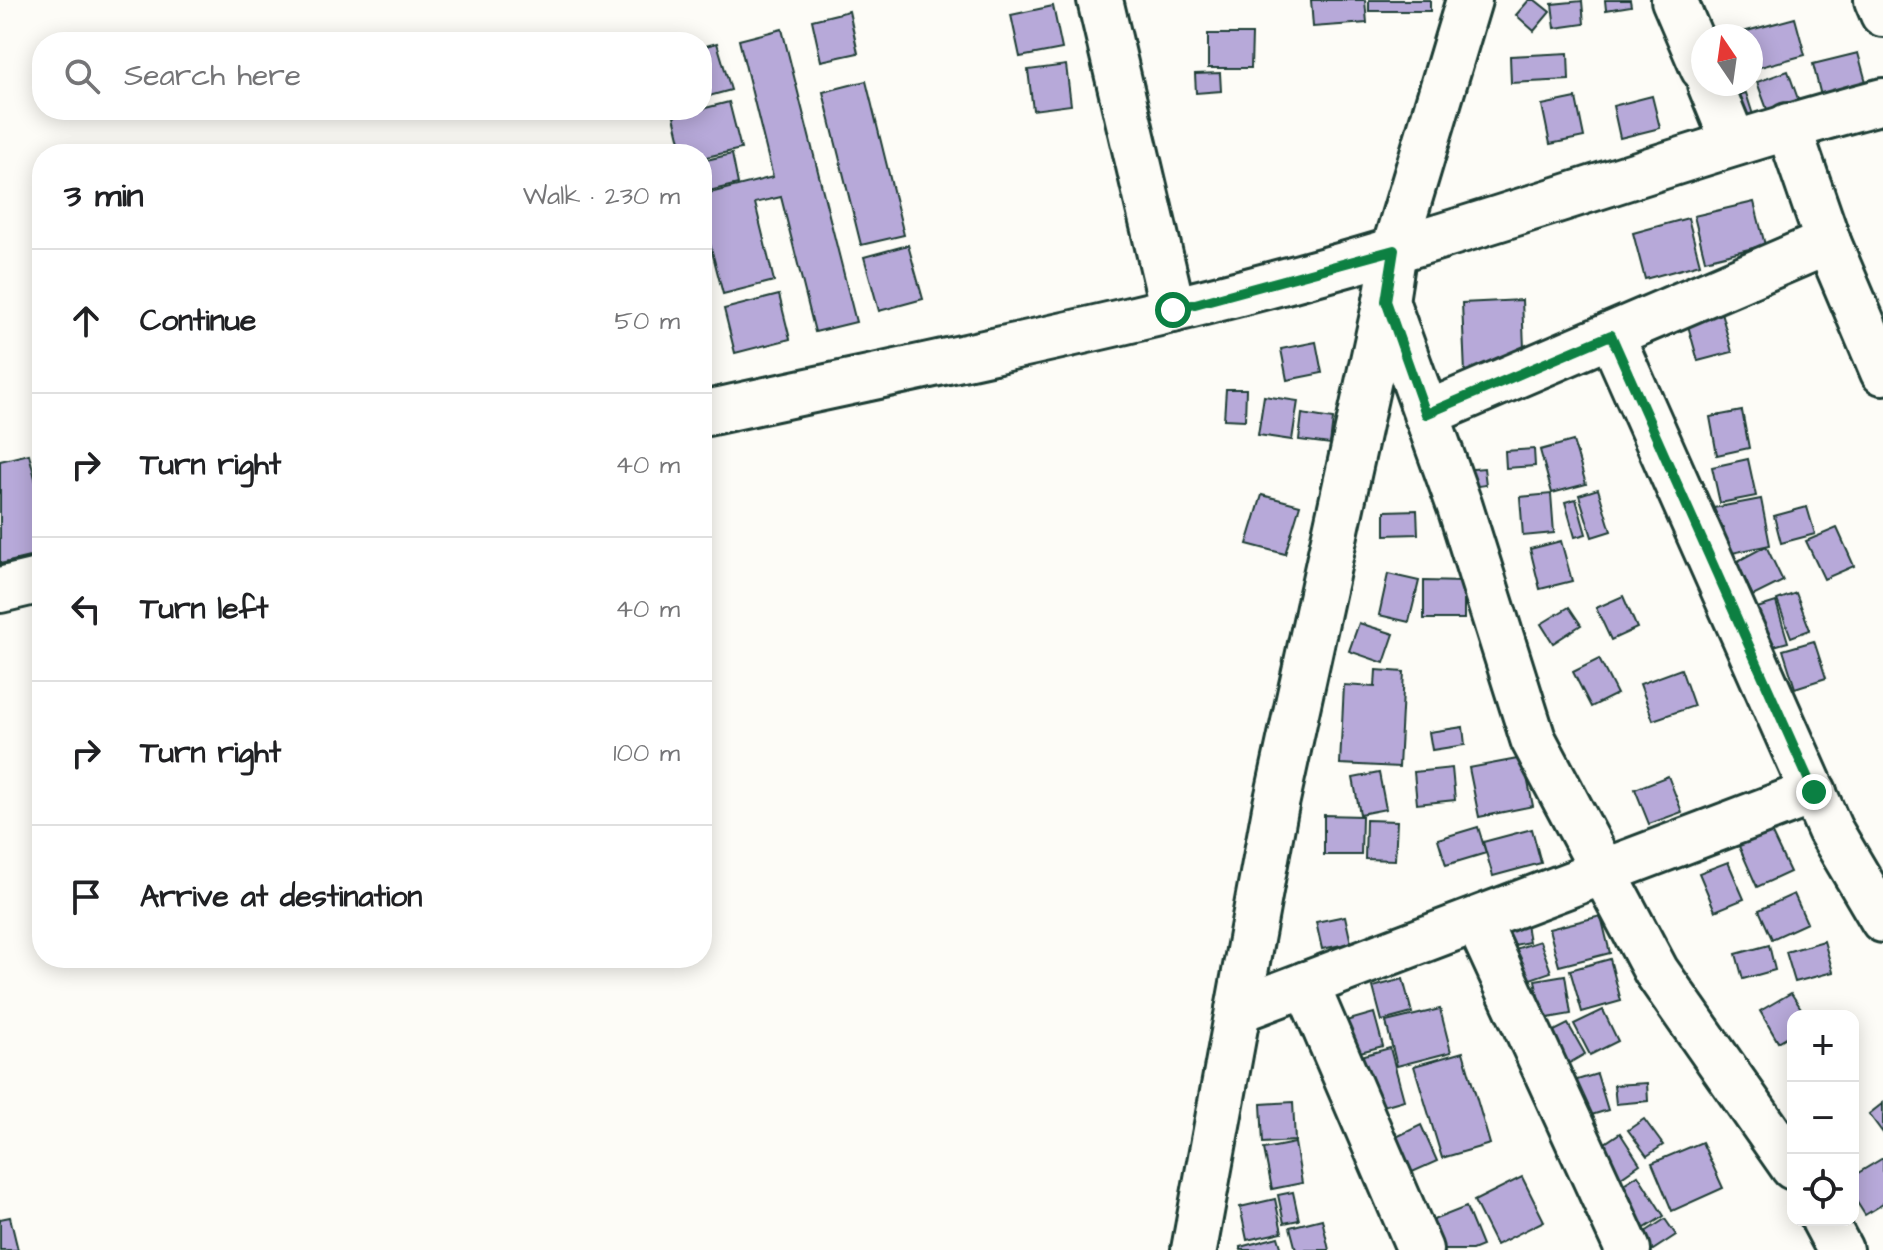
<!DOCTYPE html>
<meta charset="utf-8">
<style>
body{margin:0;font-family:"Architects Daughter",sans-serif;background:#f2f2f2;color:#202124}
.controls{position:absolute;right:24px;bottom:24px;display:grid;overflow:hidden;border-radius:16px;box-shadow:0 4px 20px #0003}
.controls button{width:72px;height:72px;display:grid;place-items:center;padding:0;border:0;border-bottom:2px solid #e0e0e0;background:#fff;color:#202124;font:40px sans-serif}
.compass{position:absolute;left:1691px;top:24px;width:72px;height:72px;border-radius:50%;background:#fff;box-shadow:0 4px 20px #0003;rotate:347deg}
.stop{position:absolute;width:24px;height:24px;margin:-18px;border:6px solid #0b8043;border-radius:50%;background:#fff}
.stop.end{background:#0b8043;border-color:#fff;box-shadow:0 2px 8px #0008}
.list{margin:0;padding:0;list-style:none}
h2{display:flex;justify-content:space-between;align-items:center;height:104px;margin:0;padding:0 32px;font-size:34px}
h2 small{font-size:26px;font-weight:400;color:#757577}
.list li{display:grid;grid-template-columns:52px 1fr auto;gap:24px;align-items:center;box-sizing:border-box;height:144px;padding:0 32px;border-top:2px solid #e0e0e0}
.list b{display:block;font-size:30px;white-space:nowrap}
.list em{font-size:26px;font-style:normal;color:#757577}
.icon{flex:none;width:44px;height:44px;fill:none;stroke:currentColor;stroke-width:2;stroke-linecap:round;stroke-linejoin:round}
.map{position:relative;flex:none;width:1883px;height:1250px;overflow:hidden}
.search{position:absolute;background:#fff;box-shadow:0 4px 20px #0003;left:32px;top:32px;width:680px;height:88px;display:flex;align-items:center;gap:20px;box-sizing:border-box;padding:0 28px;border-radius:32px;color:#757577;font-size:30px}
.panel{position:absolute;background:#fff;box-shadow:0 4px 20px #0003;left:32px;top:144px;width:680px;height:824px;border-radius:32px}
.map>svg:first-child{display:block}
</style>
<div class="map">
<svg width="1883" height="1250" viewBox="0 0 1883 1250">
<rect width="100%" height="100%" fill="#fdfcf7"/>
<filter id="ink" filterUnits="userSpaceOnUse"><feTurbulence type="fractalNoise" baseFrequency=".0125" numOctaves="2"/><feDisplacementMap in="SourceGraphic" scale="16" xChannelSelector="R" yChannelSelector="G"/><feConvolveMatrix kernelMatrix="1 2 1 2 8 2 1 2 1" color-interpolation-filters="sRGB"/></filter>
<g filter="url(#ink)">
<g fill="#b7a9d9" stroke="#1f3d34" stroke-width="2">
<polygon points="1311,0 1365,0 1367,23 1313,27"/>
<rect x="1369" y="0" width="61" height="11"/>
<polygon points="1529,0 1535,0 1550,12 1534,31 1516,15"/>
<polygon points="1605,0 1630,0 1631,6 1606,10"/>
<polygon points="1582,1 1584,24 1555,28 1552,4"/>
<polygon points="1053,6 1062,49 1020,57 1011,15"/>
<polygon points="849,11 858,53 821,61 812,20"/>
<polygon points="1795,18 1805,55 1753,69 1751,36 1744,36 1743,32"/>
<polygon points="782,29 856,322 815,332 781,197 755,203 774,281 723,294 702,213 702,195 773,177 739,40"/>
<polygon points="1208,34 1252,34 1251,68 1208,68"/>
<polygon points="717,43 731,90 702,98 702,47"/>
<polygon points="1568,53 1569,80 1511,83 1510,56"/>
<polygon points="1858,53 1871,100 1825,112 1813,64"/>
<polygon points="1066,65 1071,105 1033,110 1028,70"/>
<polygon points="1788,71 1802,110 1771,120 1757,82"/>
<polygon points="1220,73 1221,91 1196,93 1195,74"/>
<polygon points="866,81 904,235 861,245 823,92"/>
<polygon points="1746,93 1754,118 1739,123 1731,97"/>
<polygon points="1652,96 1660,128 1620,138 1613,106"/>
<polygon points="1576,98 1584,137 1550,144 1542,105"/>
<polygon points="729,102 741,149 702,158 702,154 683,154 674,116"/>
<polygon points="732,154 738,184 709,191 702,161"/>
<polygon points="1754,202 1765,245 1705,260 1694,216"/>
<polygon points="1688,218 1700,264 1645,279 1633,233"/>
<polygon points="908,245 923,299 879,311 864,257"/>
<polygon points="779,295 790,339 735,353 724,309"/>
<polygon points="1522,300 1525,372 1465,374 1462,303"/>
<polygon points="1721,312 1732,352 1698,361 1687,322"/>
<polygon points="1316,342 1322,373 1287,380 1281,349"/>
<polygon points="1226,389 1246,389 1245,420 1224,419"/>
<polygon points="1264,396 1298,401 1292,440 1258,435"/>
<polygon points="1742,411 1749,448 1717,455 1710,417"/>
<polygon points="1302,414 1333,419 1330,444 1299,440"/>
<polygon points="1573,441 1586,484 1552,493 1540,450"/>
<polygon points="1534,449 1535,466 1506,468 1505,451"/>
<polygon points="29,454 42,506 42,554 0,564 0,461"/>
<polygon points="1748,459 1756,496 1720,503 1712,467"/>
<polygon points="1484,468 1486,485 1464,488 1462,470"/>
<polygon points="1598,489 1611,531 1592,537 1579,495"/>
<polygon points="1551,494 1554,533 1523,536 1520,497"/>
<polygon points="1262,495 1300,505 1285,554 1247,544"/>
<polygon points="1576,499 1586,534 1575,537 1565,502"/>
<polygon points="1761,499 1770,545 1718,556 1708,509"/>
<polygon points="1807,507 1815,534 1781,543 1774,516"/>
<polygon points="1417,510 1418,534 1385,535 1385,511"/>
<polygon points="1837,528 1854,566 1824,579 1806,541"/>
<polygon points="1561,541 1572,581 1540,589 1530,549"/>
<polygon points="1766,546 1783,581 1753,596 1736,562"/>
<polygon points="1388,574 1419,581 1409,622 1379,615"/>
<polygon points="1424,581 1464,582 1464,619 1424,619"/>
<polygon points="1796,593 1810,630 1791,637 1777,600"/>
<polygon points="1623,596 1637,628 1611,640 1596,608"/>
<polygon points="1776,602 1788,642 1763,649 1751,610"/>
<polygon points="1569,607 1581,625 1553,643 1541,624"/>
<polygon points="1359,623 1394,634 1384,663 1349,651"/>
<polygon points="1814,641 1826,678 1795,688 1783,650"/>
<polygon points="1599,659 1617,694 1591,707 1573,672"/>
<polygon points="1681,669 1694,706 1653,720 1640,684"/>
<polygon points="1376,670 1404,672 1399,767 1340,764 1344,685 1375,687"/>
<polygon points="1463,727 1465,745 1432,750 1429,732"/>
<polygon points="1523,758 1533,806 1479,817 1469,768"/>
<polygon points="1452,768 1455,800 1417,804 1414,772"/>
<polygon points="1379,773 1386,809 1360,814 1353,778"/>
<polygon points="1668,776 1682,812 1649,824 1635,789"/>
<polygon points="1324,815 1362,816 1361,855 1324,855"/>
<polygon points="1366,820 1397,821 1395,860 1365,859"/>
<polygon points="1478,827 1486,853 1446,865 1438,839"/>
<polygon points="1532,829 1541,863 1493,876 1483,842"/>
<polygon points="1770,830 1790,872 1757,887 1738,844"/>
<polygon points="1728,862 1744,899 1715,911 1699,873"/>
<polygon points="1794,894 1807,923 1772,939 1759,910"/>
<polygon points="1345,916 1351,943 1322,949 1316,922"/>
<polygon points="1601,916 1610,953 1559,966 1549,929"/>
<polygon points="1526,924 1529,942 1490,950 1487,931"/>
<polygon points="1540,941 1551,972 1513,985 1503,953"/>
<polygon points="1824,941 1833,972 1795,982 1786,952"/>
<polygon points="1769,945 1775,970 1743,979 1736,954"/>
<polygon points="1610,959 1621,1001 1582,1012 1570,970"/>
<polygon points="1565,975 1571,1014 1542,1019 1535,980"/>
<polygon points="1403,979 1412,1013 1382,1021 1373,987"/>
<polygon points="1791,993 1806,1016 1793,1016 1793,1033 1778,1042 1760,1011"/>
<polygon points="1440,1009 1451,1052 1397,1066 1386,1022"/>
<polygon points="1603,1010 1618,1041 1590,1055 1574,1024"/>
<polygon points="1374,1013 1383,1046 1341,1057 1332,1025"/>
<polygon points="1568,1024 1585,1054 1557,1070 1540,1038"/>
<polygon points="1390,1048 1404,1100 1376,1108 1361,1056"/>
<polygon points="1463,1052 1490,1144 1442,1158 1414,1066"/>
<polygon points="1597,1074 1608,1110 1568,1122 1557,1086"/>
<polygon points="1647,1083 1648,1101 1616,1104 1614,1085"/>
<polygon points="1293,1102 1295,1141 1263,1143 1261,1104"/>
<polygon points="1883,1103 1883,1133 1869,1114"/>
<polygon points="1644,1119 1663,1145 1647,1156 1628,1130"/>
<polygon points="1421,1125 1437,1161 1408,1174 1392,1139"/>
<polygon points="1620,1133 1640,1164 1614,1182 1593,1151"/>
<polygon points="1702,1142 1723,1188 1672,1211 1652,1163"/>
<polygon points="1295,1143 1302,1183 1272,1189 1264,1149"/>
<polygon points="1883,1158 1883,1204 1865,1215 1853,1196 1853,1176"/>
<polygon points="1638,1175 1664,1216 1621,1243 1595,1202"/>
<polygon points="1522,1177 1544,1221 1496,1245 1474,1201"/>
<polygon points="1293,1192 1299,1220 1284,1223 1278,1195"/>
<polygon points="1275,1199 1282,1232 1247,1240 1240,1207"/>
<polygon points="1466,1207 1482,1246 1472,1250 1440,1250 1428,1222"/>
<polygon points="10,1217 18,1250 0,1250 0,1219"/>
<polygon points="1322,1219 1329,1250 1296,1250 1290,1227"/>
<polygon points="1665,1219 1676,1235 1653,1250 1640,1250 1633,1240"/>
<polygon points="1278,1237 1282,1250 1241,1250 1240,1247"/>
</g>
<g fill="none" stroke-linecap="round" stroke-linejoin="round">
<g stroke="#1f3d34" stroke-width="50">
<g id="minor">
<polyline points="1100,0 1173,310"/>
<polyline points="1674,0 1703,68"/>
<polyline points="1877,0 1883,14"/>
<polyline points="1710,84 1734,143"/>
<polyline points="1828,242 1883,372"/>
<polyline points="1386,301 1460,507 1533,739 1656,971 1793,1167"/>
<polyline points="1611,335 1830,830 1883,920"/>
<path d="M702,414C934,363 1168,318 1395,250C1559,202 1719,144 1883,101"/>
<polyline points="1426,414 1828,242 1788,126"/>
<polyline points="0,590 42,580"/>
<polyline points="1477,920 1628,1250"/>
<polyline points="1306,984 1420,1250"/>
<polyline points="1238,1010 1814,792"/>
<polyline points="1824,1220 1840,1250"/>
<polyline points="1194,1250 1275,809 1386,301 1394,250 1469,0"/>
</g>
</g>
<use href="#minor" stroke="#fdfcf7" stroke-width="44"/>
</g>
</g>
<g fill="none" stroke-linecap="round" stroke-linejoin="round" filter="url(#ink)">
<polyline stroke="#0b8043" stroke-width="10" points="1173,310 1394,250 1386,301 1426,414 1611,335 1814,792"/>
</g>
</svg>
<div class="controls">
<button>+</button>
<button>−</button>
<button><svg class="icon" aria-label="locate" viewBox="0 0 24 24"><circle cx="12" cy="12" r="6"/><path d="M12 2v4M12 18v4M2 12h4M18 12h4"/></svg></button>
</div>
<svg class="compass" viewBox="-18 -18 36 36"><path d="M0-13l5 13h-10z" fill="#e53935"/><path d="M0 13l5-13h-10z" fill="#757577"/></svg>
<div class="stop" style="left:1173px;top:310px"></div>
<div class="stop end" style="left:1814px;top:792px"></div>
<div class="search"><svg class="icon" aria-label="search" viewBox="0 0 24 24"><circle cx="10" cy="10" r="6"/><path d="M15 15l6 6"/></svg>Search here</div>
<section class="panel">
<h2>3 min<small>Walk · 230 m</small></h2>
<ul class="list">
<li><svg class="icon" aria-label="ahead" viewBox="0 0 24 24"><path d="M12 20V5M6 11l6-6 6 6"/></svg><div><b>Continue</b></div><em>50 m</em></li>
<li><svg class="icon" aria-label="right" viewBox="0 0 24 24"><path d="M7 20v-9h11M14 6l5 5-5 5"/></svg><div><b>Turn right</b></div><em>40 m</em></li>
<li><svg class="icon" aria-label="left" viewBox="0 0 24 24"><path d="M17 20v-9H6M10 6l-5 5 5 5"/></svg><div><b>Turn left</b></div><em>40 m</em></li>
<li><svg class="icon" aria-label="right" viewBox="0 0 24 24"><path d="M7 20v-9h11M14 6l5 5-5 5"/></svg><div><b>Turn right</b></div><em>100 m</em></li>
<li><svg class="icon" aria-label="arrive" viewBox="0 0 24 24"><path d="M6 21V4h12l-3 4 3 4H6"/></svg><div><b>Arrive at destination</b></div></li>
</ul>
</section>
</div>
